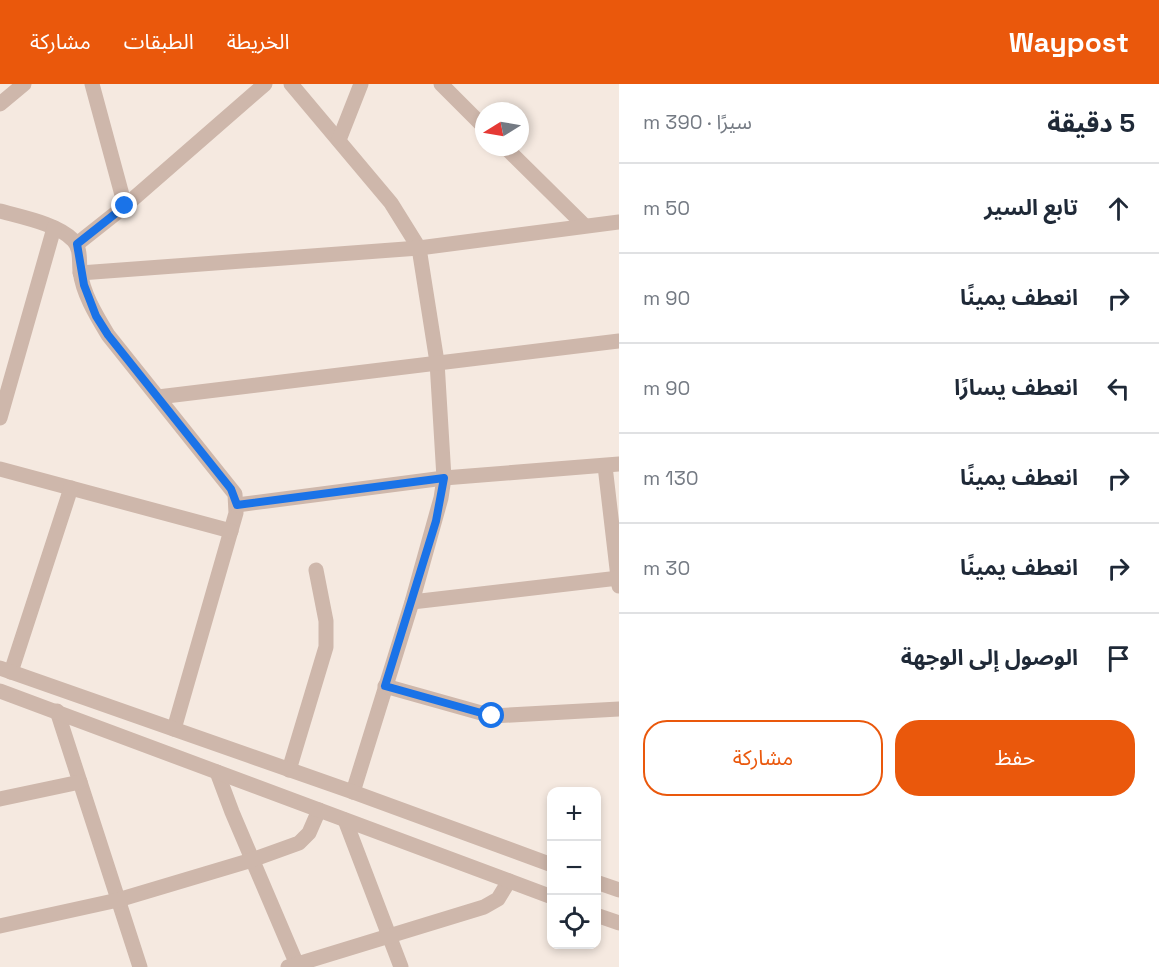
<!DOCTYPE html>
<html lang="ar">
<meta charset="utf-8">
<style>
body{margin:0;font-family:"Space Grotesk","Noto Sans Arabic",sans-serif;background:#f2f2f3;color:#1f2937;direction:rtl}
.controls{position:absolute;right:18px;bottom:18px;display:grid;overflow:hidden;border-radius:12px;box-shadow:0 3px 9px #0003}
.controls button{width:54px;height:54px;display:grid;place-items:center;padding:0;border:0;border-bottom:2px solid #e0e1e3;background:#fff;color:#1f2937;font:30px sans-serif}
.compass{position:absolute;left:475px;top:18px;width:54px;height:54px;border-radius:50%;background:#fff;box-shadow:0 3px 9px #0003;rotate:259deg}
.stop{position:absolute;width:18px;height:18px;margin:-14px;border:4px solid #1a73e8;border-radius:50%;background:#fff}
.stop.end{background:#1a73e8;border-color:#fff;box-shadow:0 2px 6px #0008}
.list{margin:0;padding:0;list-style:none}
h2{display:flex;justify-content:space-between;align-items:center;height:78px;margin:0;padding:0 24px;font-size:26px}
h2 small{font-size:20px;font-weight:400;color:#747a83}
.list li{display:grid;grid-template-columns:39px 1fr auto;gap:18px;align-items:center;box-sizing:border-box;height:90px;padding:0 24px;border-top:2px solid #e0e1e3}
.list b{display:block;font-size:22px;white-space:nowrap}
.list em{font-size:20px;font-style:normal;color:#747a83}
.actions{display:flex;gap:12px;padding:18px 24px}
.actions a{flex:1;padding:14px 0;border:2px solid #ea580c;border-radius:24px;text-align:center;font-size:21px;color:#ea580c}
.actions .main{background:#ea580c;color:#fff}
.icon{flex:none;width:33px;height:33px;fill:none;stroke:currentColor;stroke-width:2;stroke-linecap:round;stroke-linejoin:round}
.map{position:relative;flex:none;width:619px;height:883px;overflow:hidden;direction:ltr}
header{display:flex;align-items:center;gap:36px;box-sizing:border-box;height:84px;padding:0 30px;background:#ea580c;color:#fff}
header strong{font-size:28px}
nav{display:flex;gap:33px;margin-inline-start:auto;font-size:21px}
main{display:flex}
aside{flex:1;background:#fff}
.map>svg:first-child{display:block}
</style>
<header>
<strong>Waypost</strong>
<nav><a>الخريطة</a><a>الطبقات</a><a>مشاركة</a></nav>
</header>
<main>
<aside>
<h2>5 دقيقة<small>سيرًا · 390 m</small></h2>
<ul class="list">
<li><svg class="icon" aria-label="ahead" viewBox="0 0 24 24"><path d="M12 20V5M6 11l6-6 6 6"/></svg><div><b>تابع السير</b></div><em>50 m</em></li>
<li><svg class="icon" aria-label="right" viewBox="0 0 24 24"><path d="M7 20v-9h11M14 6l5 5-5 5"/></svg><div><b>انعطف يمينًا</b></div><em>90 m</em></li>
<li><svg class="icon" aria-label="left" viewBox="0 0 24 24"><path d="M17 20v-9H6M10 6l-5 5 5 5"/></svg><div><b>انعطف يسارًا</b></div><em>90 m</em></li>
<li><svg class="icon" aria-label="right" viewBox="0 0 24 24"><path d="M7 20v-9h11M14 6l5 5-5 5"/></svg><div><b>انعطف يمينًا</b></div><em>130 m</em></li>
<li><svg class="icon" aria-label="right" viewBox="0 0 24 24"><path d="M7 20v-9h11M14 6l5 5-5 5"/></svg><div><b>انعطف يمينًا</b></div><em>30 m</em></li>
<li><svg class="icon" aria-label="arrive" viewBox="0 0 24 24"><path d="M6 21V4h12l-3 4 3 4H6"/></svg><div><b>الوصول إلى الوجهة</b></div></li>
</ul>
<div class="actions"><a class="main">حفظ</a><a>مشاركة</a></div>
</aside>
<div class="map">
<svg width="619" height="883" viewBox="0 0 619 883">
<rect width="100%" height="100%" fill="#f5e9e0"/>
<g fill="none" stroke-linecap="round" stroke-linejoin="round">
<g stroke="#ceb7ab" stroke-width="15">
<polyline points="92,0 125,122"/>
<polyline points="291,0 391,119 419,164 437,278 444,394 441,414 412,518 353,708"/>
<polyline points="441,0 484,43"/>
<polyline points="0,20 24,0"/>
<polyline points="339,56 361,0"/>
<polyline points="505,63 584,141"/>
<path d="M0,127C21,133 58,140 73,156C81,164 79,176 80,187C83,210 96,231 108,251L235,410L236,429L174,645"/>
<polyline points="77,160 125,122 265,0"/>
<polyline points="80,189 419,164 619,138"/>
<polyline points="158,313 619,257"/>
<polyline points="0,334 54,144"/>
<polyline points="605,382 619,502"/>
<polyline points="0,385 231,447"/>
<polyline points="237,421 444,394 619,380"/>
<polyline points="412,518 619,494"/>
<polyline points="11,588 71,404"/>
<polyline points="385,602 492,632 619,625"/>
<polyline points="57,627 140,883"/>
<polyline points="289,686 326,563 326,537 316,486"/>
<polyline points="217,688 232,728 298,883"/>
<polyline points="0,715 80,698"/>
<polyline points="345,736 401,883"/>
<polyline points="0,842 118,816 252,776 299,759 309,749 319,726"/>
<polyline points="288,883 484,823 498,815 509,797"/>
</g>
<g stroke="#ceb7ab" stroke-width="15">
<polyline points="0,584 353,708 552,781"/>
<polyline points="0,607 552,813"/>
<polyline points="596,798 619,806"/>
<polyline points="596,831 619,839"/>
</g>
</g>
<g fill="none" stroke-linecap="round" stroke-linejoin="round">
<polyline stroke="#1a73e8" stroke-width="8" points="125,122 77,160 84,201 96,232 108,251 231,405 237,421 444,394 436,437 385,602 492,632"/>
</g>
</svg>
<div class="controls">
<button>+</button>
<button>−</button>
<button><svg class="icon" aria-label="locate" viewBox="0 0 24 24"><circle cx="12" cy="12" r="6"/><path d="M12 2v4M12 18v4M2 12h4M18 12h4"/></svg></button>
</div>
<svg class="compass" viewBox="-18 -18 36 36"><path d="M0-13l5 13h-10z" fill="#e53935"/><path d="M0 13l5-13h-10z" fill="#747a83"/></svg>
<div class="stop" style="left:492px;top:632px"></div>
<div class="stop end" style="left:125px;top:122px"></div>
</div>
</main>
